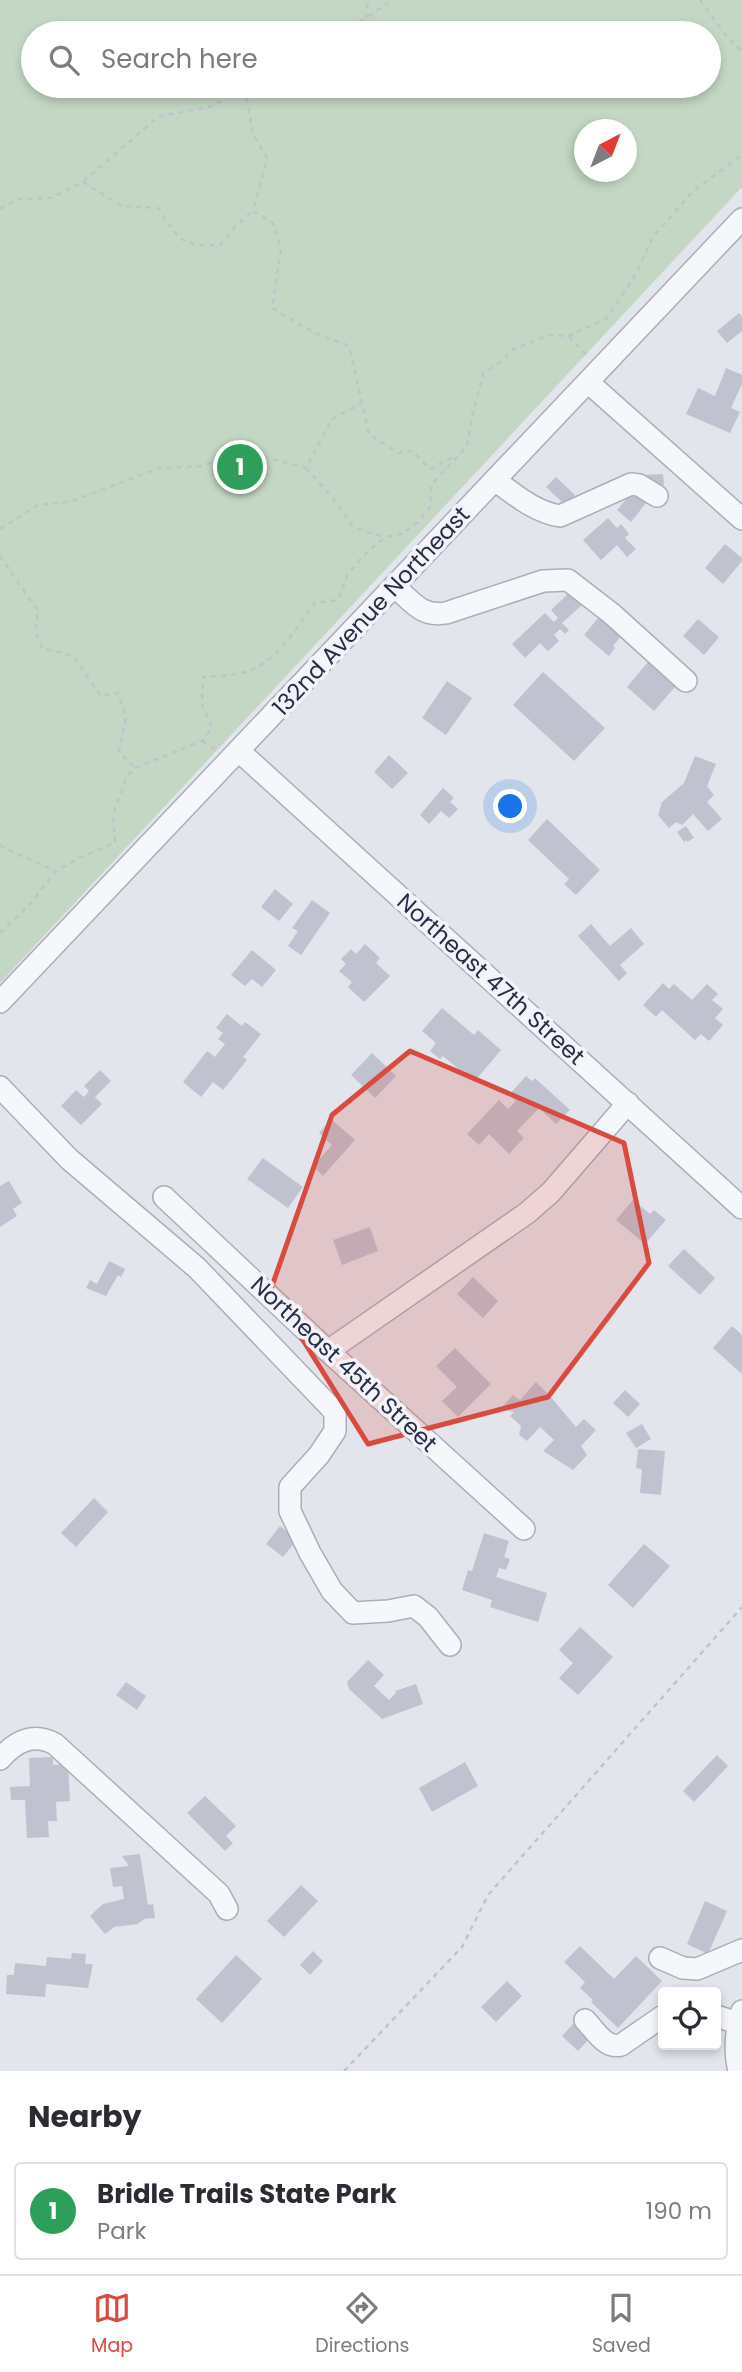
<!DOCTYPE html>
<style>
body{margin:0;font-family:Poppins,sans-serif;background:#f7f7f7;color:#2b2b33}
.controls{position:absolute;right:21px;bottom:21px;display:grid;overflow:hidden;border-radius:7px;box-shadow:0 4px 10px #0003}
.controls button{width:63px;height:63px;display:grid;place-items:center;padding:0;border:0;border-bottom:2px solid #e1e1e2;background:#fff;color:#2b2b33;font:35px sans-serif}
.compass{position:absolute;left:574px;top:119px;width:63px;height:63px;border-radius:50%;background:#fff;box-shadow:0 4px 10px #0003;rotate:42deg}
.you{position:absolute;left:511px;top:807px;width:24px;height:24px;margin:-18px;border:5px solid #fff;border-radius:50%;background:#1a73e8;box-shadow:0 0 0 10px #1a73e833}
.badge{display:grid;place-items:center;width:46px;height:46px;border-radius:50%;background:#d94a40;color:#fff;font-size:23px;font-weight:700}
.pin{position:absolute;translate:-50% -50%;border:4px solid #fff;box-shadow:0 2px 7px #0006}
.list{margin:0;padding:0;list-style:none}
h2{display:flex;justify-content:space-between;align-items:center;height:91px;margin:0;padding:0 28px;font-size:30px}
h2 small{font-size:23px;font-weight:400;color:#7c7c81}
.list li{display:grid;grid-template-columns:46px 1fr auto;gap:21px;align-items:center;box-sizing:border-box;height:98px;margin:0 14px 14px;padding:0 14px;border:2px solid #e1e1e2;border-radius:7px}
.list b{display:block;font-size:26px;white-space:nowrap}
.list p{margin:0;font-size:23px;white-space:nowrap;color:#7c7c81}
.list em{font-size:23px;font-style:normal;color:#7c7c81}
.icon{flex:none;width:38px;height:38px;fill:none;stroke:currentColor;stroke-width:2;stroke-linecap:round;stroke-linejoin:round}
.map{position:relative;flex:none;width:742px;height:2071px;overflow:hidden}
.search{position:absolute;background:#fff;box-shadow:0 4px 10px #0003;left:21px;right:21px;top:21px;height:77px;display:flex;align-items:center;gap:18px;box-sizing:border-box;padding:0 24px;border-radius:38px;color:#7c7c81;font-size:26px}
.sheet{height:203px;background:#fff}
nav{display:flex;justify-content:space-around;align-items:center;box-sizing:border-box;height:98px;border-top:2px solid #e1e1e2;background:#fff;font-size:19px;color:#7c7c81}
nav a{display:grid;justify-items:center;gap:4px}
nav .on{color:#d94a40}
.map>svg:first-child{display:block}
</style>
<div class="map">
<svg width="742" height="2071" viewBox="0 0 742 2071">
<rect width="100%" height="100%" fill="#e3e5ec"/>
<path fill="#c4d7c4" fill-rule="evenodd" d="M0,0H742V187L0,983ZM33,33H709V86H33ZM584,130H626V172H584Z"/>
<g fill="#c0c2d0">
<polygon points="739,313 742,317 742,331 727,343 717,331"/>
<polygon points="726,368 742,375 742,384 731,408 740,412 730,433 686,414 698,388 715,396"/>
<polygon points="663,474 664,485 645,487 644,475"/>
<polygon points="556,477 575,495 565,505 546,487"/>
<polygon points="632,492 646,503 631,522 617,510"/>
<polygon points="608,518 617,528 621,524 629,534 625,538 636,549 627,557 617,545 601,560 583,540"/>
<polygon points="725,544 742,558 742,561 723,584 705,568"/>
<polygon points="570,592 582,605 562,623 569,630 565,634 560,629 554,635 559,641 548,651 540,643 525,658 512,644 545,613 554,622 558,618 551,610"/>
<polygon points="603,612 626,630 613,646 615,648 609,656 584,635"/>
<polygon points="698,619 719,637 704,655 683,636"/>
<polygon points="654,655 682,679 654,711 627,687"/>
<polygon points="543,672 605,728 574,761 513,705"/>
<polygon points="447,681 472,698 446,735 422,718"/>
<polygon points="389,755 408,773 392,789 374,772"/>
<polygon points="695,756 716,764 707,786 714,795 707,802 722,819 708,831 693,814 682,825 676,822 669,828 658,815 662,802 684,783"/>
<polygon points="443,788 454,798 450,802 458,809 449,818 441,811 429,824 420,815"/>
<polygon points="547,819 600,870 576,895 564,884 569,879 528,840"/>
<polygon points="686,826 694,838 687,842 686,840 684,842 677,832"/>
<polygon points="275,889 293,904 279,921 261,907"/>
<polygon points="312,900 330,913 301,955 288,946 298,931 292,928"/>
<polygon points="591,924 610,946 631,928 644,944 620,965 627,973 619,981 578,936"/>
<polygon points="365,944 380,958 376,963 390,976 364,1002 348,987 352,982 339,971 346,964 341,959 351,949 356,954"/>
<polygon points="252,950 276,970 262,987 252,979 245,986 231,975"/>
<polygon points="663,983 669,989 674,984 692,1000 707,984 718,994 712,1000 723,1009 715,1018 723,1025 709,1041 701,1034 695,1040 662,1010 656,1017 643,1005"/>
<polygon points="442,1008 474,1035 478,1030 501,1050 474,1082 443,1056 440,1059 430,1051 436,1043 422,1031"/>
<polygon points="227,1014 242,1026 245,1022 261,1034 243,1057 247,1060 223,1090 213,1082 201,1097 183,1082 207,1051 215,1057 225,1044 218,1039 223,1033 216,1028"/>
<polygon points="372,1053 396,1076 375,1098 351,1075"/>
<polygon points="100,1070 111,1081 95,1097 102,1104 81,1125 61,1106 76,1090 84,1097 89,1091 84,1086"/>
<polygon points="526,1076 532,1081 535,1078 570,1110 556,1124 539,1108 517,1131 524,1138 509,1154 489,1134 479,1145 467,1134 499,1100 508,1109 516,1101 509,1095"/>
<polygon points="331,1119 355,1140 323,1176 313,1166 332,1145 319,1133"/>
<polygon points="263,1158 303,1187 288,1208 247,1179"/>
<polygon points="9,1181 22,1203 13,1209 17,1216 0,1227 0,1186"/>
<polygon points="633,1200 650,1214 654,1210 666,1220 645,1244 616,1220"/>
<polygon points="370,1227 378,1251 342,1265 333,1240"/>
<polygon points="684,1249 715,1278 700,1295 668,1266"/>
<polygon points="109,1261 125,1269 121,1277 118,1275 106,1296 86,1288 90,1280 97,1284"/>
<polygon points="473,1277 498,1301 483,1318 457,1294"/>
<polygon points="732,1326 742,1335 742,1374 713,1348"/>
<polygon points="455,1348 491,1384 458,1417 442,1401 457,1387 436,1366"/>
<polygon points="536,1382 550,1396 576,1427 584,1419 596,1430 581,1446 587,1455 573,1470 543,1451 554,1440 540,1427 527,1441 519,1435 521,1426 510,1416 514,1412 500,1409 513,1395 520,1400"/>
<polygon points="625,1390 640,1404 628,1417 613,1403"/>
<polygon points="642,1424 651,1439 636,1448 626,1433"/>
<polygon points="638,1449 665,1451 661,1495 640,1493 642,1469 636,1468"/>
<polygon points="94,1498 108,1512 76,1547 61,1533"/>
<polygon points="280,1526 297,1540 283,1557 266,1544"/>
<polygon points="484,1533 509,1541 504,1557 510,1559 506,1570 499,1568 496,1577 547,1593 538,1622 490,1607 492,1600 462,1590 468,1570 472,1571"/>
<polygon points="644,1544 670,1566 633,1608 608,1585"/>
<polygon points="580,1627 613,1657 578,1695 559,1678 573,1663 559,1650"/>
<polygon points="368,1660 384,1675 374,1686 389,1700 396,1693 395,1691 416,1684 423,1704 382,1719 349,1689 347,1682"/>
<polygon points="126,1682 146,1696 137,1710 116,1695"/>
<polygon points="717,1755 728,1766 694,1802 683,1791"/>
<polygon points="53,1757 53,1765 68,1764 70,1801 56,1802 57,1821 48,1821 49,1837 27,1838 25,1800 11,1800 10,1787 30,1786 29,1758"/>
<polygon points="465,1762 478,1786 432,1812 419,1788"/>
<polygon points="205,1796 236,1826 226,1836 233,1843 225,1851 187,1813"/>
<polygon points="140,1854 148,1905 153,1904 155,1918 144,1919 138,1924 114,1927 105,1934 90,1916 103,1904 124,1899 122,1886 113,1887 110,1868 129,1866 122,1856"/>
<polygon points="301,1885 318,1901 284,1937 267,1921"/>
<polygon points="705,1901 727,1911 708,1954 687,1944"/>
<polygon points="580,1946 614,1979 636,1956 662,1981 618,2028 591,2002 593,2000 580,1988 585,1982 564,1962"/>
<polygon points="313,1951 323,1961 310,1975 300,1965"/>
<polygon points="72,1953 86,1954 85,1964 93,1964 88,1988 46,1984 45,1997 6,1994 7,1975 14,1975 15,1963 46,1966 47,1957 71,1959"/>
<polygon points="236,1955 262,1979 222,2023 196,1999"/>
<polygon points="507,1981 522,1996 496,2022 481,2007"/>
<polygon points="574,2023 590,2038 578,2051 562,2036"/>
</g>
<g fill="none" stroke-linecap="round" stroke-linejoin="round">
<g stroke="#abaeba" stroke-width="24">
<g id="minor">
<polyline points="589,383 742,519"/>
<path d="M495,480C515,495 535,512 560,516L631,484L639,485L657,496"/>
<path d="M395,587C413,602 421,617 446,613L543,581L568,580L612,614L686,681"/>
<polyline points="239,751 742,1208"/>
<polyline points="0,1002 742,219"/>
<polyline points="0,1087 69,1159 197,1268 335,1412 335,1431 319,1455 290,1487 290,1511 310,1553 332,1591 353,1613 388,1611 414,1606 428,1617 450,1645"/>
<polyline points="164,1197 328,1351 524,1529"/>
<polyline points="328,1351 527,1213 551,1192 628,1103"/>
<path d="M0,1759C15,1742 33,1732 55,1744L219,1894L227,1909"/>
<polyline points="660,1958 683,1968 697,1969 742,1950"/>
<polyline points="716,2016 738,2023"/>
<path d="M585,2020C595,2030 605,2049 621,2045L663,2016"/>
<path d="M739,2071C734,2053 736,2028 742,2011"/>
</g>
</g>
<g stroke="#c1c3cb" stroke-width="2.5" stroke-dasharray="5 5" stroke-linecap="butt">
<polyline points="700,0 728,38 742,51"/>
<polyline points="366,18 368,0"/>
<polyline points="332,33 366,18 392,0"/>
<polyline points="245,88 253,134 267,158 253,211 273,223 281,248 272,308 315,333 349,346 369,434 398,453 412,451 430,469 455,456"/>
<path d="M83,182L122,206L158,208C179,239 180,247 220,245L236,226L253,211"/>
<polyline points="0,209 17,199 51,198 83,182 159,116 210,107 248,86"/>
<polyline points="569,336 588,357"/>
<polyline points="306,468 331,496 354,528 384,537"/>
<polyline points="0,529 38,505 69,502 160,468 202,466 243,451 306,468 332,419 362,403"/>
<polyline points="0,556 38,611 35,631 42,648 73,656 101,696 118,693 126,718 119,752 135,768"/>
<polyline points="202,741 215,749"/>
<path d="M0,845C18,857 37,860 55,872"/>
<path d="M0,933L32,902L55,872L79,858L115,843L113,815L127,776L135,768L202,741L212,728L202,705L203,677C215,676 229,676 241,673C275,666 295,629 315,603L338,600L347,576L362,557L385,537L402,534L418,522L430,507L431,485L467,446L473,412L483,374L503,360L512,350L548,335L569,336L607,318L634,277L653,237L693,191L742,155"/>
<polyline points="344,2071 462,1947 488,1895 742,1607"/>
</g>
<use href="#minor" stroke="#f6f7fa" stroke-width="21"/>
</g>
<path fill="#d94a40" fill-opacity="0.2" stroke="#d94a40" stroke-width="5" stroke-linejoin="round" d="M410,1051L624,1143L649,1263L548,1397L368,1444L271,1289L332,1115Z"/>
<g text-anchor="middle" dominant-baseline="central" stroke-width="7" stroke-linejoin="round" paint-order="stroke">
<g font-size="23" fill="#292e46" stroke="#f3f4f9">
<text transform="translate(371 611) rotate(-47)">132nd Avenue Northeast</text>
<text transform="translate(491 979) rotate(42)">Northeast 47th Street</text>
<text transform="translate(344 1364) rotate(43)">Northeast 45th Street</text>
</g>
</g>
</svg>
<div class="controls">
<button><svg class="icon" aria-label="locate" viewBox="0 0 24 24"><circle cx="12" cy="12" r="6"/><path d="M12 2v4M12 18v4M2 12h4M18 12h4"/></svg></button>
</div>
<svg class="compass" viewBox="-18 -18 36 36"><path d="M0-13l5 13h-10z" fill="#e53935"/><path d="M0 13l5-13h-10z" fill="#7c7c81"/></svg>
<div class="you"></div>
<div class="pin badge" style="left:240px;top:467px;background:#2e9e5b">1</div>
<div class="search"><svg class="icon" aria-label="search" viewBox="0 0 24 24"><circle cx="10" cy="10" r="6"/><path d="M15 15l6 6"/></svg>Search here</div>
</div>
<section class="sheet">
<h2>Nearby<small></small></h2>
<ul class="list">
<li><span class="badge" style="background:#2e9e5b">1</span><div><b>Bridle Trails State Park</b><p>Park</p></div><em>190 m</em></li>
</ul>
</section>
<nav>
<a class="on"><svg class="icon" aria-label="map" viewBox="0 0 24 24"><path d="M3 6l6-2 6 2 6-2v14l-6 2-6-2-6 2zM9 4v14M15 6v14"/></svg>Map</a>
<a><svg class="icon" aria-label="directions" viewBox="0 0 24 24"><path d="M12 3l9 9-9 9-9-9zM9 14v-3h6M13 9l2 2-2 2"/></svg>Directions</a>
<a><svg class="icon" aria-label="saved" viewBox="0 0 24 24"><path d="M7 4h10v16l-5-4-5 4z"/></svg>Saved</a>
</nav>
